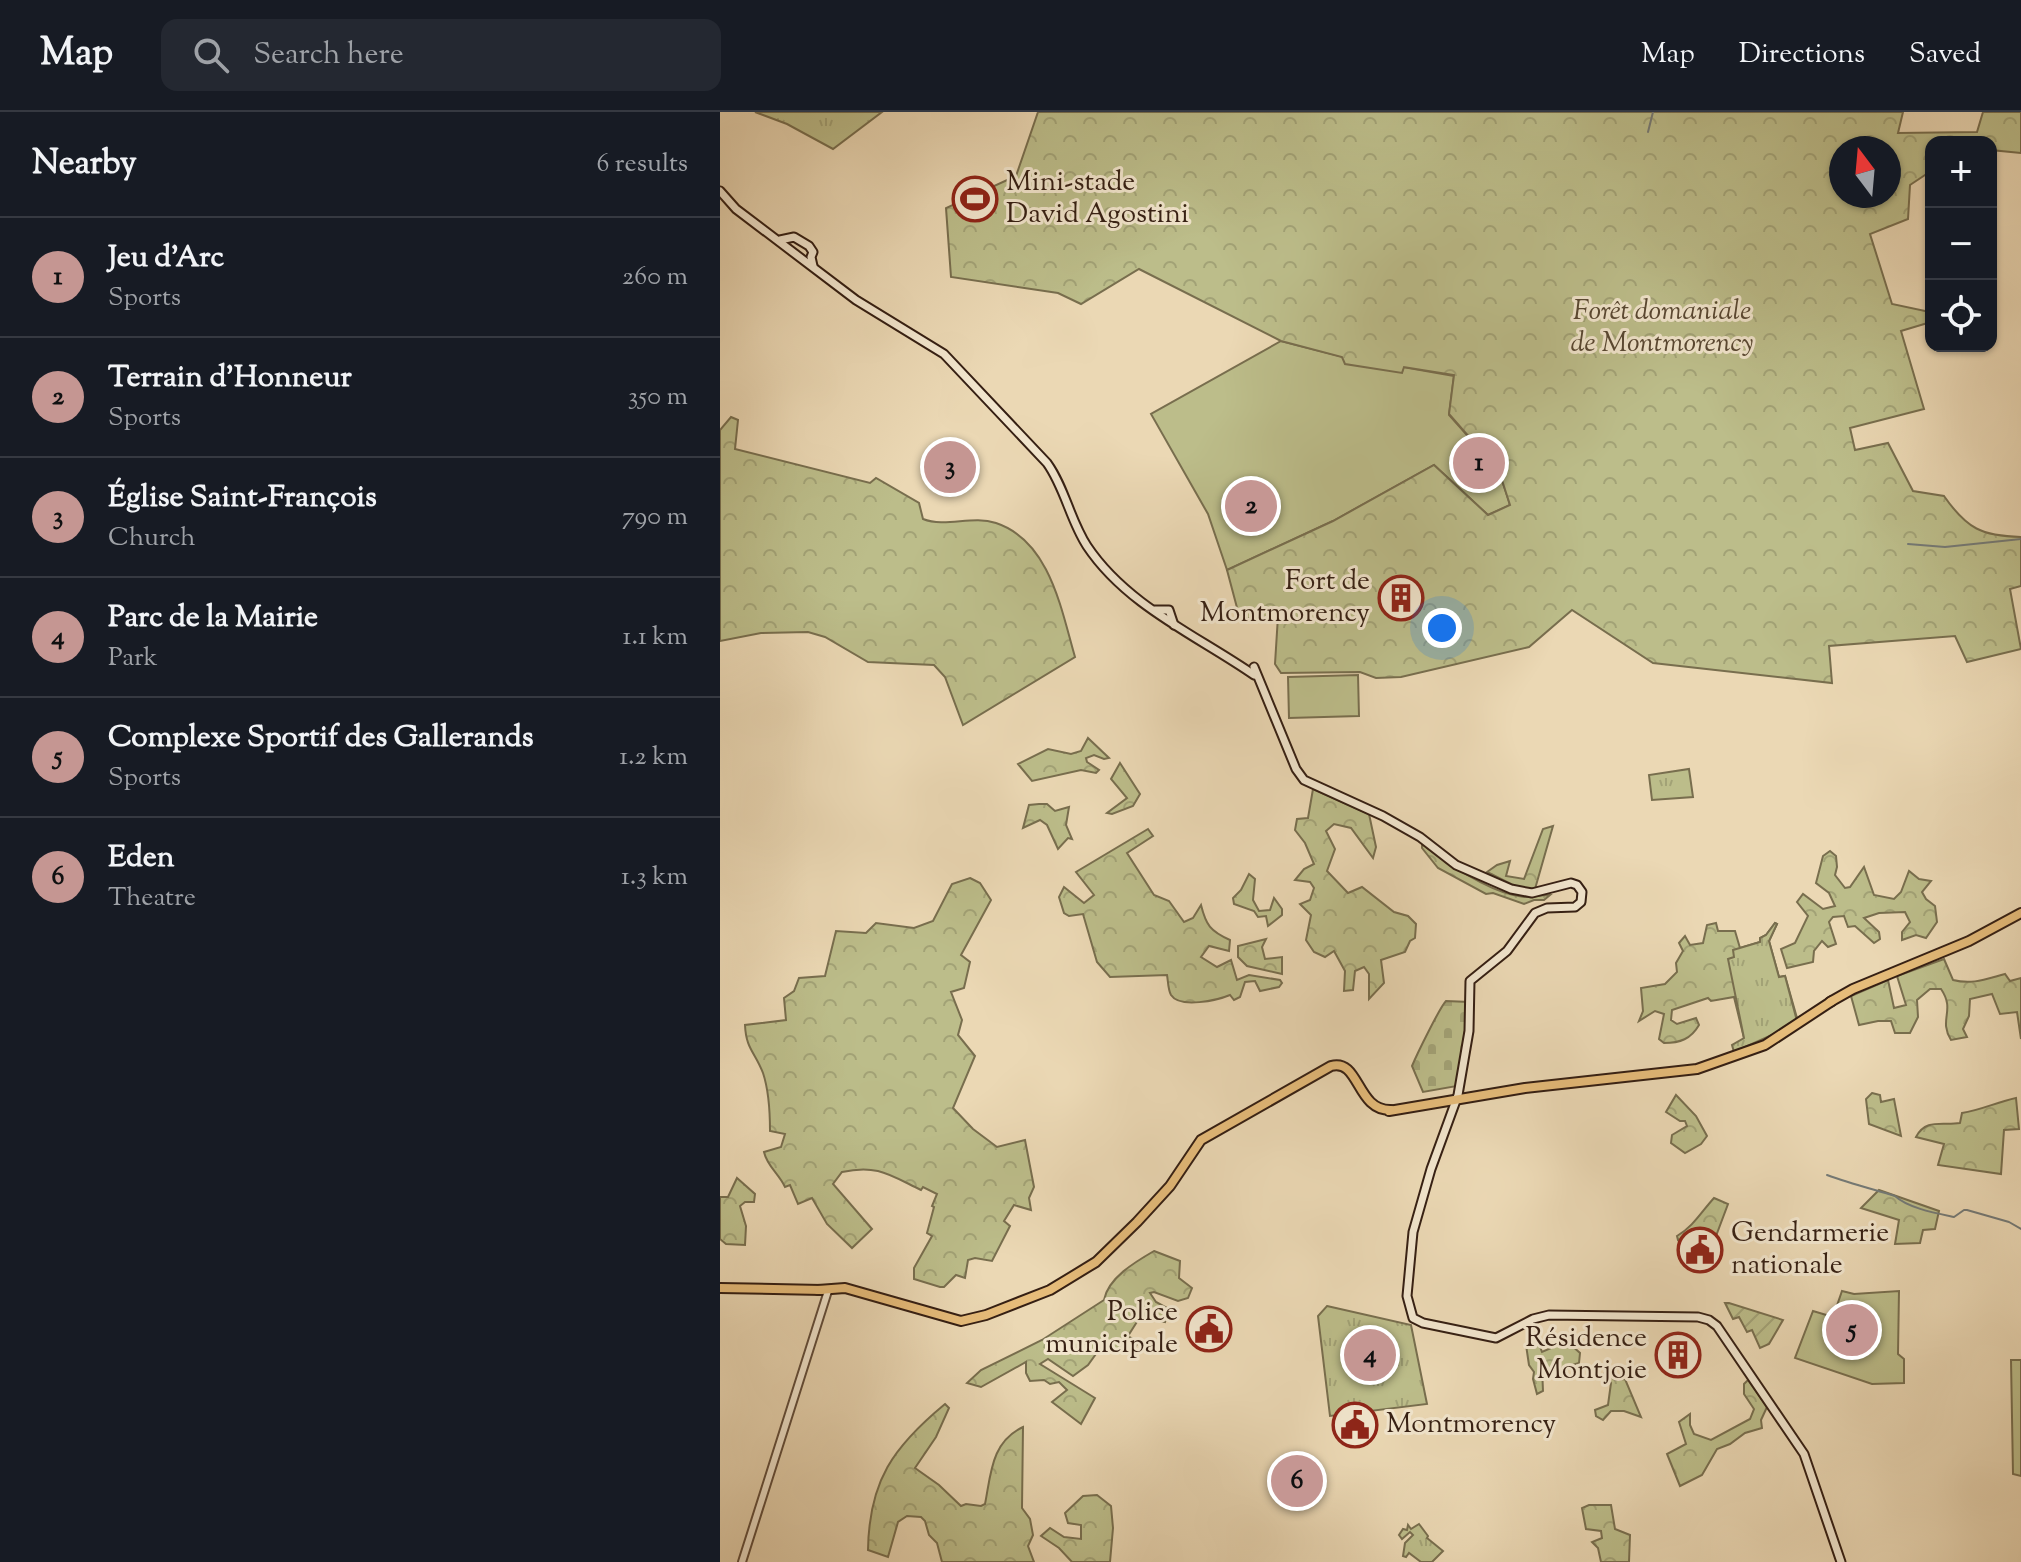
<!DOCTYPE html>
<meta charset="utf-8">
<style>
body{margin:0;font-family:"Sorts Mill Goudy",serif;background:#242831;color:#f1f3f6}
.controls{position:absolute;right:24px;top:24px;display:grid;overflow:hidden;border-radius:16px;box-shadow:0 2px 6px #0004}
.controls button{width:72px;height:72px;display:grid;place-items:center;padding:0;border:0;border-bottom:2px solid #363941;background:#171b24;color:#f1f3f6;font:40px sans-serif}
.compass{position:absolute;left:1109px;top:24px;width:72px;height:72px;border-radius:50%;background:#171b24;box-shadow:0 2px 6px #0004;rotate:344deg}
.you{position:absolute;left:722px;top:516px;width:28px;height:28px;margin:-20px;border:6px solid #fff;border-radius:50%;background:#1a73e8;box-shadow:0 0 0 12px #1a73e833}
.badge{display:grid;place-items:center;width:52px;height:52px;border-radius:50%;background:#c59692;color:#111;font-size:26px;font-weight:700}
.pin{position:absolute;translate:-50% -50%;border:4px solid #fff;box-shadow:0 2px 8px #0006}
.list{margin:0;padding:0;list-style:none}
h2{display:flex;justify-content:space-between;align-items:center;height:104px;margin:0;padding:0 32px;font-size:34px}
h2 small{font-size:26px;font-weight:400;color:#9ea1a6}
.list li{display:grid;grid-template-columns:52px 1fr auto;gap:24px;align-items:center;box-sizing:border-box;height:120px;padding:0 32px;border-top:2px solid #363941}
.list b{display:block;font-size:30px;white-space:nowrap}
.list p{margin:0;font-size:26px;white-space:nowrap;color:#9ea1a6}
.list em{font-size:26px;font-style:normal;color:#9ea1a6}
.icon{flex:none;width:44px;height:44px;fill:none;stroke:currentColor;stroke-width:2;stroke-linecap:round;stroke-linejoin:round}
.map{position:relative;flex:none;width:1301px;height:1450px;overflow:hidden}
header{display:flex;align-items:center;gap:48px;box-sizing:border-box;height:112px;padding:0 40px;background:#171b24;border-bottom:2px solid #363941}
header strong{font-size:38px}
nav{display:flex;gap:44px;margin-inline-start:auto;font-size:28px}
.search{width:560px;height:72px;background:#242831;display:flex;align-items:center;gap:20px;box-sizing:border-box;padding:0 28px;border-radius:16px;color:#9ea1a6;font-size:30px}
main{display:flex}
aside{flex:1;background:#171b24}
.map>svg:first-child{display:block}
</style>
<header>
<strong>Map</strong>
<div class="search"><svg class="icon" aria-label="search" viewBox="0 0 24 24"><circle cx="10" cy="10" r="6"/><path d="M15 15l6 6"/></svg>Search here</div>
<nav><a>Map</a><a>Directions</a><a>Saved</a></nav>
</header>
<main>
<aside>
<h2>Nearby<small>6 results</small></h2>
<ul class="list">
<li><span class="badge">1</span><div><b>Jeu d'Arc</b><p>Sports</p></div><em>260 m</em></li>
<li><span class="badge">2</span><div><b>Terrain d'Honneur</b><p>Sports</p></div><em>350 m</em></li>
<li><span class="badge">3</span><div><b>Église Saint-François</b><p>Church</p></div><em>790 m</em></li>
<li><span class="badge">4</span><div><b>Parc de la Mairie</b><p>Park</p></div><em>1.1 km</em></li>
<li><span class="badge">5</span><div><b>Complexe Sportif des Gallerands</b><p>Sports</p></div><em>1.2 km</em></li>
<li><span class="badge">6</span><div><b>Eden</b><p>Theatre</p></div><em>1.3 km</em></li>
</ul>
</aside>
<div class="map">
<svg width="1301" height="1450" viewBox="0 0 1301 1450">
<defs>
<pattern id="forest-crowns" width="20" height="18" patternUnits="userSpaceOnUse" patternTransform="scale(2)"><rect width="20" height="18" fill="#bcbd8a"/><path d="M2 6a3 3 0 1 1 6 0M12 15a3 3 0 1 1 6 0" fill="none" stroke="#a2a276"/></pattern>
<pattern id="cemetery-stones" width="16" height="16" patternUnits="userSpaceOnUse" patternTransform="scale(2)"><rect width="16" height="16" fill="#bcbd8a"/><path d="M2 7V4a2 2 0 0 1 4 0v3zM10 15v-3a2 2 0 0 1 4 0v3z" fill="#a2a276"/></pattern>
<pattern id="park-tufts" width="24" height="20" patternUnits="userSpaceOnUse" patternTransform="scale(2)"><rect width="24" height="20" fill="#bcbd8a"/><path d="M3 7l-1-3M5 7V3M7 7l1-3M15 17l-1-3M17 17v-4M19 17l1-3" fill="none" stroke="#a2a276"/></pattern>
<pattern id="garden-furrows" width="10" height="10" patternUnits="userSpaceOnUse" patternTransform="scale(2)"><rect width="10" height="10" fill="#bcbd8a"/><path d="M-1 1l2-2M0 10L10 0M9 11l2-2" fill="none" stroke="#a2a276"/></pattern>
</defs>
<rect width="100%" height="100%" fill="#ebd8b4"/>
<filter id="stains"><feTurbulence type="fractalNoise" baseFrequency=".0025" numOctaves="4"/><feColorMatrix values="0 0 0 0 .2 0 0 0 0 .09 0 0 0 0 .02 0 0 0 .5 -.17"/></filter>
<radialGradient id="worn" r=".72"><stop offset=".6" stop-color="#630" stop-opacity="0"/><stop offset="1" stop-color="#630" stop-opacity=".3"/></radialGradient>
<g fill="#bcbd8a" stroke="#786e4e" stroke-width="2">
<polygon points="561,229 682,260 683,255 734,264 729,303 779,359 790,393 768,403 714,353 613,409 507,458 488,402 431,302"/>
<polygon points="638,563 639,604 569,606 568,565"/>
<polygon points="1122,1179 1134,1182 1179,1179 1178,1242 1184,1247 1184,1271 1152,1272 1075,1246 1093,1199 1113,1205"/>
</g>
<g fill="url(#forest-crowns)" stroke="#786e4e" stroke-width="2" fill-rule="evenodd">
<path d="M318,0H1183L1178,21L1257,20L1263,0H1301V41L1271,38V30H1211V59L1190,73L1188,107L1150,122L1172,192L1205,199L1211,198V210L1181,219L1204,297L1130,316L1135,338L1168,331L1193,379L1224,384C1247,417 1262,424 1301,425V474L1290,477L1301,537L1247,550L1235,524L1109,534L1112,571L933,551L852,498L809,535L681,565L656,566L640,560L561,561L555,552L558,504L520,507L507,458L613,409L714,353L768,403L790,393L779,359L729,302L734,263L684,255L682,261L625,252L622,245L561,229L419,157L361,192L338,181L231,165L226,96L296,64ZM1121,36H1169V84H1121Z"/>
<path d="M11,305L18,308L15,337L150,371L156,366L199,391L203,407C226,416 252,403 276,411C330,429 341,497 355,545L243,613L225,565L214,553L148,550L105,525L88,520L41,521L0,529V318Z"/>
<polygon points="368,626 389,646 384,647 374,643 366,646 367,650 379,658 376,661 361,658 312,669 298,652 328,637 351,642 361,639"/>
<polygon points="400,651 420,682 413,694 392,702 387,701 407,686 391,667"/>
<polygon points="593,677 649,702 656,735 653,746 631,716 614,712 606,719 615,737 607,759 628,781 642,775 674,800 688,804 696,812 695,826 690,829 685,840 661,848 664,871 649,887 649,862 644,855 635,859 633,878 624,879 625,859 614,839 605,845 594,840 586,828 591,803 580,792 590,788 594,776 590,770 575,768 584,757 594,752 585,731 575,718 577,707 588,706"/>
<polygon points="319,692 327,692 335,699 349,695 346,713 352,727 348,726 338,737 327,713 320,708 303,716 309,693"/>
<polygon points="833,714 815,777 799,776 767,760 777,753 790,749 786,764 804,767 823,717"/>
<path d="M428,717L433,724L407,741L434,783L449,789L464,810L473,806L481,793C486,813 490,819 510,828L509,839L489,834L481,845L497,855L511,848L517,868L529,863L560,868L562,871L559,875L540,879L535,869L525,870L520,885L514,888L510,883C498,888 460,897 451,883C448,878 448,868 447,863L390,865L377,850L363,802L349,804L344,801L339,785L344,775L364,791L374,783L356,760Z"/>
<path d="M702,732C727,751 772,782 804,785C812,785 822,783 830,783L824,788H814L804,792L773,781L766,782L718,756L702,736Z"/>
<polygon points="1110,739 1116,744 1117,755 1115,763 1125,776 1130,775 1144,755 1154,783 1174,787 1181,780 1189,759 1199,767 1211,769 1202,780 1206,787 1215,794 1217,810 1206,826 1196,823 1182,828 1182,820 1190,810 1185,800 1159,801 1144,806 1159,820 1160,827 1154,831 1135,814 1128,815 1124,804 1113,805 1109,810 1116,832 1108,835 1102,829 1094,839 1093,850 1067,856 1061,837 1075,831 1088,804 1077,790 1083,782 1103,797 1115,794 1109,781 1096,771 1103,744"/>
<polygon points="529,762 535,767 533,788 539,799 550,798 554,786 562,797 562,803 548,814 546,804 538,805 534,799 514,792 513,786 521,778"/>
<path d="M250,766L260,771L271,788L241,843L250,850L244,876L231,880L242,908L238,923L255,944L233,996L253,1017L277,1035L305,1028L314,1075L309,1086L311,1098L294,1093L284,1109L290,1114L272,1149L255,1146L248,1148L245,1166L236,1163L224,1175H220L194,1167V1156L212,1124L207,1121L214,1095L212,1094L217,1082L203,1075L201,1078C170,1063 157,1052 122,1060L113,1072L152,1117L132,1136L107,1112L92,1086L78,1092L70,1073L65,1075C59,1062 47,1054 44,1040L61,1035L65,1022L50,1019C50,999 49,979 43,961C35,940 26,937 25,913L66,908L64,886L74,879L79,866L105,864L116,819L146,821L156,811L194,816L213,809L232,772Z"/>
<path d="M996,811L998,819H1015L1020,836L1040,830V826L1046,823L1055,811L1057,812L1049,829L1059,865L1065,864L1077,906L1029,933L1024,926L1014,885L991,889L988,886L952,898L951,908L957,912L976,906L979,913C971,927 960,931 944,931L939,927L944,902L935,899L919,909L923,899L921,876L945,872L957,860L956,851L963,839L959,831L965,824L970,833L983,831L987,813Z"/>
<polygon points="546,827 542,835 545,847 562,845 562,862 527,854 518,845 518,834"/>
<path d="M1224,847L1233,868C1252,873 1266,867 1285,862L1290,869L1301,866V927L1297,900L1280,902L1272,882L1250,887L1249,904L1243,917L1247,925L1231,928C1218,907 1236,899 1221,877H1210L1197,888L1198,905L1190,921H1175L1171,909H1158L1139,913L1131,884L1168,868L1174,896L1186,893L1177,864Z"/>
<polygon points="1152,981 1160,983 1161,990 1174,987 1181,1024 1149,1012 1146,987"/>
<polygon points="956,983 976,1004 987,1024 981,1032 965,1041 951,1031 952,1023 967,1014 965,1009 960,1009 946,1000"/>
<path d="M1296,986L1299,1017L1284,1018L1281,1062L1218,1053L1224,1032L1196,1025C1206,1006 1222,1014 1240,1011L1242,1001C1261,998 1277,990 1296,986Z"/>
<polygon points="17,1066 35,1082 34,1090 25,1090 20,1094 26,1114 25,1133 6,1132 0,1127 0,1085 8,1085"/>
<polygon points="1159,1078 1219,1099 1215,1117 1203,1118 1200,1131 1175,1132 1179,1108 1141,1096"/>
<path d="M994,1086L1008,1092L996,1124L979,1123L958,1128L957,1124C973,1115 982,1099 994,1086Z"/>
<path d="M434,1139L460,1149L459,1166L472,1176L468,1186L458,1189L434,1180L430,1181L436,1190L449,1197L445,1210L420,1205L408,1224L418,1230L411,1243L387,1234L381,1235L368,1253L353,1264L328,1247L320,1252L375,1286L361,1312L332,1290L347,1278L339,1270L330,1272L324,1268L310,1269L306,1261V1250L261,1275L247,1271L261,1258L322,1228L384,1188C388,1166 415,1150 434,1139Z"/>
<polygon points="819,1232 822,1240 838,1233 850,1232 860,1241 859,1251 835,1258 822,1255 823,1279 817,1282 813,1267 814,1260 809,1253 806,1233"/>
<polygon points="888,1256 895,1268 905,1267 921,1305 904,1299 891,1299 883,1308 876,1304 875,1298 888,1293 891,1271 884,1262"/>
<polygon points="1028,1268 1047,1295 1041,1308 1042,1316 1025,1321 1010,1332 997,1337 982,1363 960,1374 947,1342 966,1332 959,1310 970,1302 970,1313 974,1322 991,1328 1030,1307 1034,1297 1024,1282 1024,1272"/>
<path d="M225,1292L229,1296L216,1325L195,1356L219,1373L241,1394L246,1392L261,1394L265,1392C271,1362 271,1330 303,1315L302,1396L310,1407L313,1423L308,1434L314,1450H222L217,1431L209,1423L205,1409L201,1405L187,1404L178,1410L168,1445L148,1438C149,1369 173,1335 225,1292Z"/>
<polygon points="377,1383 391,1394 393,1416 390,1450 352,1450 339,1436 321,1424 330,1416 344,1425 361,1427 361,1413 348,1411 345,1401 363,1384"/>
<polygon points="869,1393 891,1393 895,1417 910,1423 909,1450 881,1450 878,1436 872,1430 882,1426 881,1419 866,1417 862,1396"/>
</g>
<g fill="url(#cemetery-stones)" stroke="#786e4e" stroke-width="2">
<path d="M726,889L749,890L737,974L703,980L692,954C697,942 720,895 726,889Z"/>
<polygon points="1291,1248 1301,1248 1301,1364 1293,1362"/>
</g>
<g fill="url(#park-tufts)" stroke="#786e4e" stroke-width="2">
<polygon points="35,0 162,0 113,37 67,12"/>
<polygon points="969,657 973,685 932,688 929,663"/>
<polygon points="1055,811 1057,812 1049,829 1059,865 1065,864 1077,909 1052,923 1014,940 1012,933 1024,926 1008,847 1014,845 1013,838 1040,830 1040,826 1046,823"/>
<polygon points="607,1194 691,1213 707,1292 610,1304 598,1204"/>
<polygon points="699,1412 708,1424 707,1426 723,1439 712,1450 701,1450 689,1441 686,1445 683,1444 685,1431 693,1423 690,1420 682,1427 679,1423 683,1417 687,1418 688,1413 691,1417"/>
</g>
<polygon fill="url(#garden-furrows)" stroke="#786e4e" stroke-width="2" points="1005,1191 1009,1191 1063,1208 1049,1232 1040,1236 1032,1218 1027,1220 1019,1205 1013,1207"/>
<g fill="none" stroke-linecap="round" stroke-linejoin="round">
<g stroke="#747a77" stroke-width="2">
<polyline points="928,20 933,0"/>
<polyline points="1188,432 1225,435 1301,427"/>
<path d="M1107,1063C1129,1071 1152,1077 1175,1084C1188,1096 1215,1101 1234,1105L1244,1098H1247L1289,1110L1301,1117"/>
</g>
<g stroke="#624d3b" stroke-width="10">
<polyline id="tertiary" points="22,1450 108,1179"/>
</g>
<g stroke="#351f13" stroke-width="11">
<g id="secondary">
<path d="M0,79L16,97L136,188L224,242L327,351C345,376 350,408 367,434C407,494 478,524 534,563"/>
<polyline points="60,128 74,125 89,134 93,140 91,145 93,154"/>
<polyline points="435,498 449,498 454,513"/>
<polyline points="534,555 576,657 584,668 663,704 700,725 736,753 791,777 812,781 851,771 857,773 862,780 861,790 855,795 827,796 815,801 787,839 750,869 749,919 738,983 711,1057 693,1120 687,1184 693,1206 703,1211 776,1226 813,1207 829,1203 978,1205 989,1208 997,1214 1084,1342 1121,1450"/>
</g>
</g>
<g stroke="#351f13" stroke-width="12">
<g id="primary">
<polyline points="1110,890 1133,877 1249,829 1301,801"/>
<polyline points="669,999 805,976 977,957 1045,933 1112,889"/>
<polyline points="0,1176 102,1178"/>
<path d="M98,1178L125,1176L241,1209L266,1203L330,1178L376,1150L417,1110L450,1074L481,1028L611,954C640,946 636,999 671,998"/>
</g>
</g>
<use href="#tertiary" stroke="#f2e6ce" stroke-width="6"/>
<use href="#secondary" stroke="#f2e6ce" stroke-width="7"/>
<use href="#primary" stroke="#e6bc7a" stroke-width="8"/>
</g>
<defs>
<g id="stadium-ring" transform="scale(2.3)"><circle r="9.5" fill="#f2e6ce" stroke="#8f2418" stroke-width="1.5"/><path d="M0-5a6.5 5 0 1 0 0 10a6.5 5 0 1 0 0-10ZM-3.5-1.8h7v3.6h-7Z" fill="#8f2418"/></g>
<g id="building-ring" transform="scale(2.3)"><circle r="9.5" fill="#f2e6ce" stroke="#8f2418" stroke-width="1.5"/><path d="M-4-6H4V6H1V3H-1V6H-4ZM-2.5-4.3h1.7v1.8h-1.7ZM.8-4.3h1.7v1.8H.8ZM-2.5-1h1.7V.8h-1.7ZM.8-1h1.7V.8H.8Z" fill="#8f2418"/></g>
<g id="civic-ring" transform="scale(2.3)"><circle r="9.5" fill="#f2e6ce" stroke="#8f2418" stroke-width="1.5"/><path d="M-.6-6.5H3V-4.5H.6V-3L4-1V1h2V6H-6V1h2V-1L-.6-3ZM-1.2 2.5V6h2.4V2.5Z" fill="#8f2418"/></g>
</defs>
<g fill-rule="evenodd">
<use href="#stadium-ring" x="255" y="87"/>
<use href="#building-ring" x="681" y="486"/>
<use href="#civic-ring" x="980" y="1138"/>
<use href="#civic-ring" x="489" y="1217"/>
<use href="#building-ring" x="958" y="1243"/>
<use href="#civic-ring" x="635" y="1313"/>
</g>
<g text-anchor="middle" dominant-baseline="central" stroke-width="6" stroke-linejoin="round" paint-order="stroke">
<g font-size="28" fill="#351f13" stroke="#f2e6ce" text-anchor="start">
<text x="286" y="71">Mini-stade<tspan x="286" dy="32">David Agostini</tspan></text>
<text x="650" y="470" text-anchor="end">Fort de<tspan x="650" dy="32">Montmorency</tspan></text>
<text x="1011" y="1122">Gendarmerie<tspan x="1011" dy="32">nationale</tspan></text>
<text x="458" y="1201" text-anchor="end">Police<tspan x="458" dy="32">municipale</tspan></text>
<text x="927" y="1227" text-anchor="end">Résidence<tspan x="927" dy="32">Montjoie</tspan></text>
<text x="666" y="1313">Montmorency</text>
</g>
<g font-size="28" font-style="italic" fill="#574631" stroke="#f2e6ce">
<text x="942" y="200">Forêt domaniale<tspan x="942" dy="32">de Montmorency</tspan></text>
</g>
</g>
<rect width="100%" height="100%" filter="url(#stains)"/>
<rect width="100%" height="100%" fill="url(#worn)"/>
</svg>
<div class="controls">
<button>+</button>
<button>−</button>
<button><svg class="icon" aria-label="locate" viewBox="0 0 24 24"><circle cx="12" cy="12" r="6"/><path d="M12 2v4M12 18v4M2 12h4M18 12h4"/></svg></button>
</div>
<svg class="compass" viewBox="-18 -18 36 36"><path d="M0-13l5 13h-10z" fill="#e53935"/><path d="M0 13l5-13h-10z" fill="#9ea1a6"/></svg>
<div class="you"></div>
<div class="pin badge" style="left:759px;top:351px">1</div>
<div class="pin badge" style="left:531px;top:394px">2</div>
<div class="pin badge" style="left:230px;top:355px">3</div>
<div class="pin badge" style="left:650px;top:1243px">4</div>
<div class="pin badge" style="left:1132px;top:1218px">5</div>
<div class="pin badge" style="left:577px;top:1369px">6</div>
</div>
</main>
